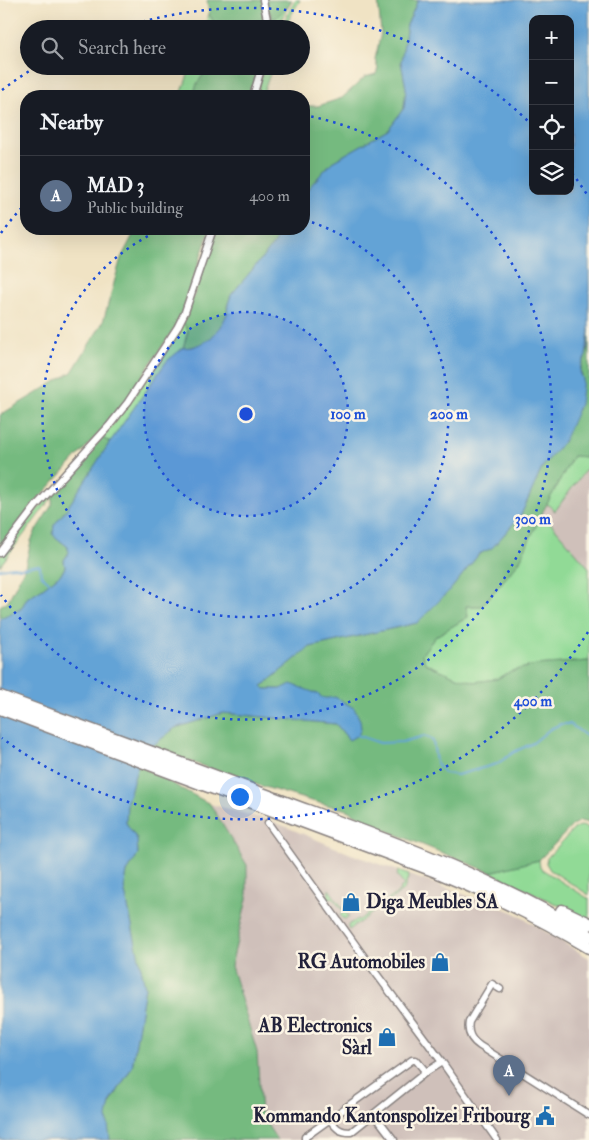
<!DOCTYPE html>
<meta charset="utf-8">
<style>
body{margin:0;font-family:"IM FELL Double Pica",serif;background:#242831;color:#f1f3f6}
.controls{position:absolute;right:15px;top:15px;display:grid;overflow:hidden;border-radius:10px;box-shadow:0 5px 20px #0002}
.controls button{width:45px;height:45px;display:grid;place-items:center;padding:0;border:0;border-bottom:1px solid #363941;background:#171b24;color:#f1f3f6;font:25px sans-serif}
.you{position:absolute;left:239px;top:796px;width:18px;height:18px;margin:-12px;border:4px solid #fff;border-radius:50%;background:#1a73e8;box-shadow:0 0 0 8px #1a73e833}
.badge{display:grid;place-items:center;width:32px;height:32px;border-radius:50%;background:#1f6fb2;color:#fff;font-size:16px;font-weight:700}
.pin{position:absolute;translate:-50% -41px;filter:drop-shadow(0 1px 2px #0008)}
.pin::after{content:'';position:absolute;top:26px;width:18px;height:15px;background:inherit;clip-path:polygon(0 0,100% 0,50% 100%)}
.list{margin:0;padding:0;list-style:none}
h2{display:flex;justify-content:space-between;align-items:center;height:65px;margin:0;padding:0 20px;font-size:21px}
h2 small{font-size:16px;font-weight:400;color:#9ea1a6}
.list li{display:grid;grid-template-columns:32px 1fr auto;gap:15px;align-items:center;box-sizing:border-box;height:80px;padding:0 20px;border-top:1px solid #363941}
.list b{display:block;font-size:19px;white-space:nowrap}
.list p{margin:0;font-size:16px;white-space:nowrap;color:#9ea1a6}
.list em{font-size:16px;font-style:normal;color:#9ea1a6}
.icon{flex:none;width:28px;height:28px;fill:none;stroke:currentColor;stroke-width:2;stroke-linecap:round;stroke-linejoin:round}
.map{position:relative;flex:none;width:589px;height:1140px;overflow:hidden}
.search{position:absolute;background:#171b24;box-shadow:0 5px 20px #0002;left:20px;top:20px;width:290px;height:55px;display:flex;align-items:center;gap:12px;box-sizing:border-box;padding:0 18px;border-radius:28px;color:#9ea1a6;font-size:19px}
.panel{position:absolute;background:#171b24;box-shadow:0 5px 20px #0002;left:20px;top:90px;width:290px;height:145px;border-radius:20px}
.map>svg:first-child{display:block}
</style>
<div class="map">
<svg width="589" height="1140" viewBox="0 0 589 1140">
<rect width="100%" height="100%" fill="#fcf5e5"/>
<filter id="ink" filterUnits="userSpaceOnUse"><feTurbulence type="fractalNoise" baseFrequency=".02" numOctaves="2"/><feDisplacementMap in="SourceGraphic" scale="10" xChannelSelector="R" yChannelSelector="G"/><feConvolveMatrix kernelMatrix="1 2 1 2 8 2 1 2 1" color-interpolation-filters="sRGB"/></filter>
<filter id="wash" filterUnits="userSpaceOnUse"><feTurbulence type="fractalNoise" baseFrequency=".0096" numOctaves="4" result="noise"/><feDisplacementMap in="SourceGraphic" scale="20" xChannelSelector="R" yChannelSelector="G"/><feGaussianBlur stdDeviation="1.12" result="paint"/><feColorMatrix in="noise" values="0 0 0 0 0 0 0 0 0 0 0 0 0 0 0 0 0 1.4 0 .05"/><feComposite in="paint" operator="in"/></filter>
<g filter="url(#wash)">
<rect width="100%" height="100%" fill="#f0e3c4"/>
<g fill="#cfc0ba">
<polygon points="589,467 589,574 538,511"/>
<polygon points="210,804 272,821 351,854 513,912 589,958 589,1140 277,1140 261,1115 257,1052 231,966 247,899 247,865"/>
</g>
<g fill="#91da96" stroke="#5a7e68">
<polygon points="295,0 300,0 290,17 286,29 280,29"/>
<polygon points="289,5 276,29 271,29 270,12 272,17 275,19"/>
<polygon points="209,14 218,29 204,29"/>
<polygon points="191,66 209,66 197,84 193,96 182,96 181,95"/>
<polygon points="265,66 273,66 262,96 256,96"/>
<polygon points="183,322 188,331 183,348 167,361 110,442 102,438 129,404 180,330"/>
<polygon points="573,456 588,457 589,456 589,465 555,511 547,504"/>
<polygon points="52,494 53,496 0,566 0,557 37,510"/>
<polygon points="542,513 589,568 589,661 536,665 511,671 497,679 474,682 454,676 425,663 422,654 436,636 468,617 466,606 482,606 519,562"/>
<polygon points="581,826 589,828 589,895 550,870 546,863 547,858 576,827"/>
<polygon points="539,860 540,868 589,899 589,920 490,872"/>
<polygon points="398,871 409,875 404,890 349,930 348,928 348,925 358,919 359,920 400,891 399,889 404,885 397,876"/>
<polygon points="329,889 349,917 346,919 342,918 340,915 344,912 332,897 328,899"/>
</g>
<g fill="#74ba7f" stroke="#4b6e5d">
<polygon points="207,0 292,0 289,5 275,19 272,17 270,12 264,14 266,29 218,29 209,14"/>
<polygon points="378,0 418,0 407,25 401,62 406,88 404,108 388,130 332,162 304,193 304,106 318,106 342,98 365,77 376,74 378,68 375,59 381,33"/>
<polygon points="209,66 260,66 251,96 193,96 197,84"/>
<polygon points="136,229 210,229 183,310 176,326 126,400 102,430 31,507 4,544 0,544 0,415 72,372 103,322 121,258"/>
<path d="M216,229H281L275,243L231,295C230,299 228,302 227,306C227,309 228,312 227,314C222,335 203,347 183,348L188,331L183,322L188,313Z"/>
<path d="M589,329V456L588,457L573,456L542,513L519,562L482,606H466L468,617L436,636L422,654L425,663L454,676L474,682L497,679L511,671L536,665L589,661V823L580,821L574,824L539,860L490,872L378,827L347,810L308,800L238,779L151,747L175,728L223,713L336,724L349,740L325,699L281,689H265L262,686L310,647L417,623L451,589L479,554L492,548L521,515L543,466L564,441L583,379C578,366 583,367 586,355C589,347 588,338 589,329Z"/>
<polygon points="102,438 110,442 66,510 54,525 53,535 68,547 68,554 64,560 65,567 62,573 43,588 27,598 21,609 0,618 0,606 8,601 25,567 31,541 36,530 52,505 53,496 52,494"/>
<polygon points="138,765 210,804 247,865 247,899 231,966 257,1052 261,1115 277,1140 110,1140 106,1117 110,1104 132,1067 145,987 124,888 127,872 138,854 137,839 126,823 127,802"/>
</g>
<path fill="#63a3d6" stroke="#426288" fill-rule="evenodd" d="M418,0H589V329L586,356L581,365L580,372L583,379L580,404L564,441L543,466L521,515L492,548L479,554L451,589L417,623L310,647L262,686L265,689H281L291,684L318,694C323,700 328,698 335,697L354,708L360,720L361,729L358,735L349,740L336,724L223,713L175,728L151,747L138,765L127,802L126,823L137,839L138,854L127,872L124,888L145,987L132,1067L110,1103L107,1117L110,1140H0V618L21,609L27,598L43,588L62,573L65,567L64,560L68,554V547L53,535L54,525L66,510L110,442L167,361L183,348L193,347L209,340L221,327L227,314L228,304L231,295L275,243L281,229H304V193L332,162L388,130L404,108L406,88L401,62L407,25ZM533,19H570V191H533Z"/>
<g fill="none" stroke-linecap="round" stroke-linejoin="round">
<g stroke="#63a3d6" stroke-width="2">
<polyline points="0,569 13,567 21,568 38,565 40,566 41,575 50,583"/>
<polyline points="357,735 380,743 402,742 424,736 429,738 433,741 436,762 444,773 457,775 497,764 514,752 533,743 550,729 561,724 570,724 589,738"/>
</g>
</g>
</g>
<g filter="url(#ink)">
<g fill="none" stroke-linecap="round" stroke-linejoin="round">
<g stroke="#898280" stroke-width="9">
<g id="minor">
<polyline points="263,0 269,29"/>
<polyline points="253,96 262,66"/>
<polyline points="0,553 36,506 109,426 128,402 177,328 185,312 213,229"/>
<polyline points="268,823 375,972 442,1062 497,1140"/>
<path d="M500,989L492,984L469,1022C467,1033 471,1040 480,1046L589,1115"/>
<polyline points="374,1114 394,1140"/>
<path d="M330,1120C337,1129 340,1132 351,1132L426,1072L442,1062"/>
<polyline points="305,1140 305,1137 412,1060 416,1060 426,1072"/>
</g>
</g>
<g stroke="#898280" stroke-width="15">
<g id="motorway">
<path d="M0,697C101,734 201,771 302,809C400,845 499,881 589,936"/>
<path d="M0,708L436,871C489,893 540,917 589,947"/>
<polyline points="562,911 589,924"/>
</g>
</g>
<use href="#minor" stroke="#fff" stroke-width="6"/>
<use href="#motorway" stroke="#fff" stroke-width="12"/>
</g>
</g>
<circle cx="246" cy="414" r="102" fill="#1d4ed8" fill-opacity=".12"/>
<g fill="none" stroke="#1d4ed8" stroke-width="2.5" stroke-dasharray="2.5 5">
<circle cx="246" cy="414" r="102"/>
<path d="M305 220A203 203 0 1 1 162 229"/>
<path d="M1 233A305 305 0 0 1 25 204M304 115A305 305 0 1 1 1 595"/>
<path d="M588 632A406 406 0 0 1 2 738M2 90A406 406 0 0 1 34 68M121 28A406 406 0 0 1 531 124M572 173A406 406 0 0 1 588 196"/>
</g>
<defs>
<g id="shop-bare" transform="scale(1.5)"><path d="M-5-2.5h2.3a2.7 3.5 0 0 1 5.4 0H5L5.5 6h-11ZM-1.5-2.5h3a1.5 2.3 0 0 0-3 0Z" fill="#1f6fb2" stroke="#fcf5e5" stroke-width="2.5" paint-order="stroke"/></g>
<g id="civic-bare" transform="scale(1.5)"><path d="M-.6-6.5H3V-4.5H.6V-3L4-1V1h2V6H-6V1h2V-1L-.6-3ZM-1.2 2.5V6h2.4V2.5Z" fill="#1f6fb2" stroke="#fcf5e5" stroke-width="2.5" paint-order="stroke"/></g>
</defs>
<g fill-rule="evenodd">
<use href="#shop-bare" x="351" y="902"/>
<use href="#shop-bare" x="440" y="962"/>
<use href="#shop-bare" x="387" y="1037"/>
<use href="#civic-bare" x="545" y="1116"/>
</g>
<g text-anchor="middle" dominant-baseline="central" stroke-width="5" stroke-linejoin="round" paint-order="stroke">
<g font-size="19" font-weight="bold" fill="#22223b" stroke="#fcf5e5" text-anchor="end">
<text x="366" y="902" text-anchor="start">Diga Meubles SA</text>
<text x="425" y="962">RG Automobiles</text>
<text x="372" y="1026">AB Electronics<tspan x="372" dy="22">Sàrl</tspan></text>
<text x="530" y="1116">Kommando Kantonspolizei Fribourg</text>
</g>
</g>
<circle cx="246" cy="414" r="8" fill="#1d4ed8" stroke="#fcf5e5" stroke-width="2.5"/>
<g font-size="15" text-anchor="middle" font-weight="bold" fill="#1d4ed8" stroke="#fcf5e5" stroke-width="5" stroke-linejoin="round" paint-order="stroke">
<text x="348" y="419">100 m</text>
<text x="449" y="419">200 m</text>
<text x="533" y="524">300 m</text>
<text x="533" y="706">400 m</text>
</g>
</svg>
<div class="controls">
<button>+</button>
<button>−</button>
<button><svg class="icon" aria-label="locate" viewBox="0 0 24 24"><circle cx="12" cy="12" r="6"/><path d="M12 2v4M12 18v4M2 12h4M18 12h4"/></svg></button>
<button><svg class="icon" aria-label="layers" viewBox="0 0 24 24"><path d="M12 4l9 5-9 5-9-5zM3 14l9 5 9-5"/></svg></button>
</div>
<div class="you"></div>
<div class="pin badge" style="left:509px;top:1096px;background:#5c6f8a">A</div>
<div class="search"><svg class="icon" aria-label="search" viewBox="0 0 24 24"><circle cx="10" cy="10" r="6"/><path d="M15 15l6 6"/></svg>Search here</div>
<section class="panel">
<h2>Nearby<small></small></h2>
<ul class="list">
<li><span class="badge" style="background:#5c6f8a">A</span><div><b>MAD 3</b><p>Public building</p></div><em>400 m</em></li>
</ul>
</section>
</div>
